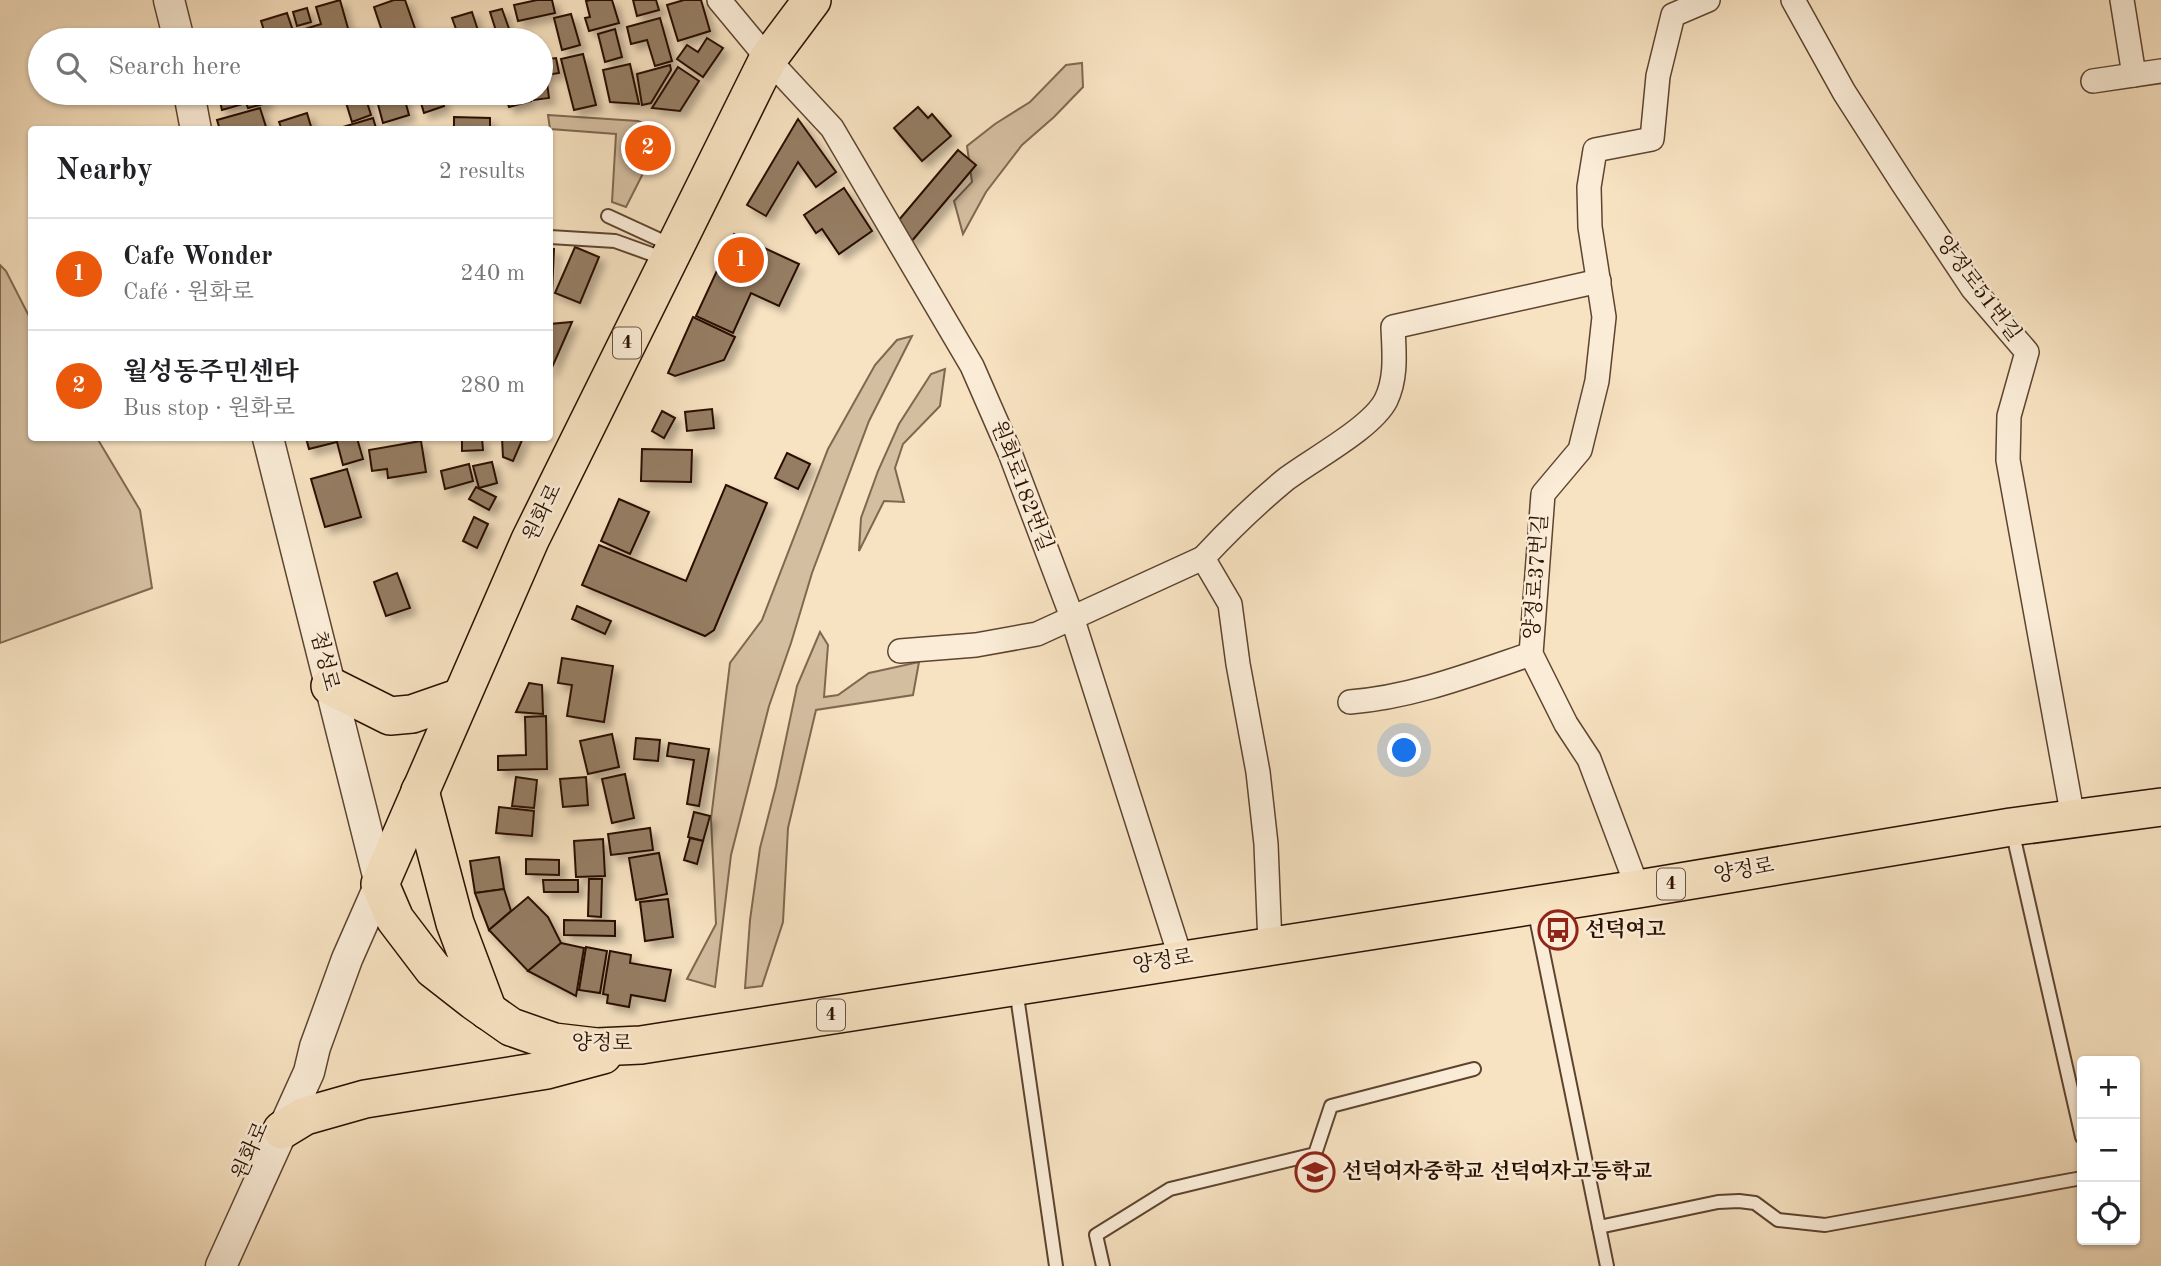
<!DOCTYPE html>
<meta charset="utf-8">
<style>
body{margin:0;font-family:"Old Standard TT","Noto Serif KR",serif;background:#f6f6f6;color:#202124}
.controls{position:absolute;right:21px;bottom:21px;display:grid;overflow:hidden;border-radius:7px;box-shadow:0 2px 5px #0004}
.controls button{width:63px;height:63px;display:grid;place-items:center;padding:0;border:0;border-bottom:2px solid #e0e0e0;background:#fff;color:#202124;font:35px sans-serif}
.you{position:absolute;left:1405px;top:751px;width:24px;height:24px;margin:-18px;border:5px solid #fff;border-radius:50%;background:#1a73e8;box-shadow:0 0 0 10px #1a73e833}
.badge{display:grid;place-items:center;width:46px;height:46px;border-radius:50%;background:#ea580c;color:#fff;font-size:23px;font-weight:700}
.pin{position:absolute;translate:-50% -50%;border:4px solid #fff;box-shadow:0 2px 7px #0006}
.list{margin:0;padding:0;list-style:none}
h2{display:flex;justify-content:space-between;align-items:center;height:91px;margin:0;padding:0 28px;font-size:30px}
h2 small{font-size:23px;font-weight:400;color:#757577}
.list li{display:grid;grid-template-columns:46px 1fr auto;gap:21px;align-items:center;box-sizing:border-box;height:112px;padding:0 28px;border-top:2px solid #e0e0e0}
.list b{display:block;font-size:26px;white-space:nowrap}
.list p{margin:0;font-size:23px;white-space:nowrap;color:#757577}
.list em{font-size:23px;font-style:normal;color:#757577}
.icon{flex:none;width:38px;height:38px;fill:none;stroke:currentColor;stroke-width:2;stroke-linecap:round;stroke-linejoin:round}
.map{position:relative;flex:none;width:2161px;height:1266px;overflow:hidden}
.search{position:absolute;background:#fff;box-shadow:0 2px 5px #0004;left:28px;top:28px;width:525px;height:77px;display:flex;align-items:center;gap:18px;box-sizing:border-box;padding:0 24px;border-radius:38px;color:#757577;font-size:26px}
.panel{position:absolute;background:#fff;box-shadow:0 2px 5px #0004;left:28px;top:126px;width:525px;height:315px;border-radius:7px}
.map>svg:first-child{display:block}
</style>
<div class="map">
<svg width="2161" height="1266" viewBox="0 0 2161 1266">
<defs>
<filter id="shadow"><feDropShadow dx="6" dy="6" stdDeviation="3.5" flood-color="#0004"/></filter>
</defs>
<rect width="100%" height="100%" fill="#f7e2c1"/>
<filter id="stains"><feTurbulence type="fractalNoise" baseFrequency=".00286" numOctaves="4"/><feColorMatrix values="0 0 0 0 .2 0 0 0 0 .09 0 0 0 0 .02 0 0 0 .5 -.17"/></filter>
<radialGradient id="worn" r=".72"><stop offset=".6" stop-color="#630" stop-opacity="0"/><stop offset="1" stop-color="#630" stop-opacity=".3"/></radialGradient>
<g fill="#d4bea0" stroke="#806750" stroke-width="2">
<polygon points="1082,63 1083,87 1054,117 1022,145 986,192 963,234 954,201 972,182 967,146 995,124 1030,102 1066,65"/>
<polygon points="548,115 638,121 665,130 626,207 612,202 616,134 550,129"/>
<polygon points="0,265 6,271 31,320 32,438 97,438 140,510 152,588 0,643"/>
<polygon points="912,336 869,421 812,573 791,643 769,706 731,855 715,987 687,979 716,924 711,819 730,663 762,620 828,449 875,365 897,340"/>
<polygon points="945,369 940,406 903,444 895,468 904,502 884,501 859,551 861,518 878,471 899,424 931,374"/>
<polygon points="820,632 828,645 824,697 838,695 869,673 919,662 913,695 816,710 788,828 783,922 762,986 745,988 750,920 760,848 776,786 797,686"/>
</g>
<g fill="#957d64" stroke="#2b1000" stroke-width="2" filter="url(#shadow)">
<polygon points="340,0 351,39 308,40 305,29 321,24 316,7"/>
<polygon points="394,0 405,0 419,40 385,40 374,7"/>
<polygon points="537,0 552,0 555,13 518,21 514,5"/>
<polygon points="591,0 612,0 619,23 589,31 585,18 590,17 586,1"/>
<polygon points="633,0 656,0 659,10 637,16"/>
<polygon points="684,0 701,0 710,31 678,41 667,5"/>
<polygon points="307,8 311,22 297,26 293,12"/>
<polygon points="502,9 513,40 499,40 490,12"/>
<polygon points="472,12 481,40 460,40 452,18"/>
<polygon points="287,13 296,40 267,40 261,21"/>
<polygon points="571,14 580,45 562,50 554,18"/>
<polygon points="660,18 672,61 655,66 647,40 631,44 627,27"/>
<polygon points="615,29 622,57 605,62 598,34"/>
<polygon points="707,38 723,48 703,77 677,59 687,45 698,52"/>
<polygon points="583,54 596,105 574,110 561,59"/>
<polygon points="556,58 559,73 546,75 549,98 534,100 533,93 541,93 541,60"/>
<polygon points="630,64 639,104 610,102 603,70"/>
<polygon points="670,65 671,70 651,103 642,105 637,74"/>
<polygon points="678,67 699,81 680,111 652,108"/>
<polygon points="218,93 264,93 267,103 248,108 246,103 222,110"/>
<polygon points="343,93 364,93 371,115 352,122"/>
<polygon points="389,93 403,93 409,115 383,123 376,97"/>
<polygon points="418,93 440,93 444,106 424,113"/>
<polygon points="504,93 529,93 531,101 509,107"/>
<polygon points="918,107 928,118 932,114 951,136 922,161 894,128"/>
<polygon points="260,108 267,130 220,130 217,120"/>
<polygon points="307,113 312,130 282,130 279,122"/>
<polygon points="454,117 490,118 490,130 454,130"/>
<polygon points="373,118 376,128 336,130 336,129"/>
<polygon points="798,119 836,172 816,187 798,162 766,216 747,205"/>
<polygon points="958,150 976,165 911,242 893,227"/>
<polygon points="844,188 872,231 839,254 822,229 816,233 804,215"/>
<polygon points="734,234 799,264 779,306 751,293 733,333 696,316"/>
<polygon points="575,247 599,257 580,303 555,293"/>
<polygon points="550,249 554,249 552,293 550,293"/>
<polygon points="693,317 735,337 724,360 675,376 668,373"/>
<polygon points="572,322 550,372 550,324"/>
<polygon points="712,409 714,428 687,431 685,412"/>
<polygon points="662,411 675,418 664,438 652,431"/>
<polygon points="306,438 357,438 363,459 343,465 337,442 309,449"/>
<polygon points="462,438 482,438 483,450 462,451"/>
<polygon points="502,438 523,438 513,461 503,457"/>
<polygon points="421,441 426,472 388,478 387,469 372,471 369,450"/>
<polygon points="642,449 692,450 691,482 641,481"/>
<polygon points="787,453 810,464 798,489 775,478"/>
<polygon points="492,462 497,483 479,488 473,466"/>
<polygon points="469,464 473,481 445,489 441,471"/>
<polygon points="347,469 361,517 325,527 311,479"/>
<polygon points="726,485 767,503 714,630 705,636 582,585 599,545 686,581"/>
<polygon points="476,487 496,497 489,510 469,499"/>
<polygon points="619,499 649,512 630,554 601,541"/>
<polygon points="474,517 488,524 477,548 463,541"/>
<polygon points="397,573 410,608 386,616 374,582"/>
<polygon points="577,606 611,621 605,634 572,619"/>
<polygon points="562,658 613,666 604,722 567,716 572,685 558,683"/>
<polygon points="529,683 542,685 543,714 516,712"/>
<polygon points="546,716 547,769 498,770 498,756 526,755 525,717"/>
<polygon points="612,734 619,767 588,774 580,741"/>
<polygon points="636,738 660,740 658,761 634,759"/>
<polygon points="669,743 709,749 699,806 687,804 694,760 667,756"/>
<polygon points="625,774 634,818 612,823 602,779"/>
<polygon points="516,777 537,780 534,808 512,806"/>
<polygon points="586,777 588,805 563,807 560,779"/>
<polygon points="499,807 534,811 532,836 496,833"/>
<polygon points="694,812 710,816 703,841 688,837"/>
<polygon points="650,828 653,850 611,855 608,834"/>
<polygon points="690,838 703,841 697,864 684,860"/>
<polygon points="603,839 605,876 576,877 574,841"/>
<polygon points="659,853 667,894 636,900 629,858"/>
<polygon points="499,857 504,889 475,893 470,861"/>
<polygon points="526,859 559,860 559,875 526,874"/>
<polygon points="589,879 602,879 601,917 588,916"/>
<polygon points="543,880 578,880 578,892 544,892"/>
<polygon points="504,889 511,911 489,930 475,893"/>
<polygon points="528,897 548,917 561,943 528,971 489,930"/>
<polygon points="668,899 673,937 645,941 640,902"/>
<polygon points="564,920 615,921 615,936 564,935"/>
<polygon points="561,943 584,948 576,996 528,971"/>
<polygon points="586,947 607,951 600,993 579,990"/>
<polygon points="610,951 631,955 630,963 671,970 665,1001 631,995 629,1007 607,1003 608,995 603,994"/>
</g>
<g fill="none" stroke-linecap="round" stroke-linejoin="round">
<g stroke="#5e4430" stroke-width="16">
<g id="service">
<polyline points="608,216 671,245"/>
<polyline points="550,237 615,241 665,259"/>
<polyline points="2012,830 2082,1137"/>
<polyline points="1534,908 1607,1266"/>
<polyline points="1016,989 1056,1266"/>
<polyline points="1599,1227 1718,1202 1739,1201 1755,1203 1778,1220 1825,1225 2082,1178"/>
<polyline points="1103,1266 1096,1235 1170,1189 1315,1154 1331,1106 1474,1069"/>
</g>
</g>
<g stroke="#5e4430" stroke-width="26">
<g id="minor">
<polyline points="719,0 768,59 832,128 972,366 1010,453 1072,617 1181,959"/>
<polyline points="1793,0 1844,92 1903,184 1973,289 2027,352 2009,416 2008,460 2073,818"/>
<polyline points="2122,0 2134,75"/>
<polyline points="2093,81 2161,71"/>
<polyline points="900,651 976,645 1037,634 1203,558"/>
<path d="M1350,702C1413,697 1472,674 1531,654"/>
<polyline points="1638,889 1589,759 1566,724 1531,654 1543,494 1580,450 1597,381 1604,317 1590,227 1589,187 1595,150 1652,139 1658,76 1673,15 1708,0"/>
<path d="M1270,945L1266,844L1258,772L1238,664L1230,604L1203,558C1229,530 1256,504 1285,480C1311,460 1372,428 1386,400C1397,377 1394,352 1393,327L1599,281"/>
</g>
</g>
<g stroke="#5e4430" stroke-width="33">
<g id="tertiary">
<polyline points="169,0 179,40"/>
<polyline points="189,93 196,130"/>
<polyline points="221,1266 309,1072 315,1047 347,959 380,884 268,438"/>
</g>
</g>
<g stroke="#2b1000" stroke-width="40">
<g id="primary">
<polyline points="812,0 768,59 530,540 380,884 395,919 433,969 474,1001 511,1027 554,1042 597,1047 641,1045 1638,889 2011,827 2161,807"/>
<polyline points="330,686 390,716 412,714 461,697"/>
<polyline points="420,791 455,923 488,1011"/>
<polyline points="282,1130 305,1116 365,1099 547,1070 603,1055"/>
</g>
</g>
<use href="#service" stroke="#faecd7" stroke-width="12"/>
<use href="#minor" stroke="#faecd7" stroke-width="23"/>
<use href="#tertiary" stroke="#faecd7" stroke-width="30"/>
<use href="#primary" stroke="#f7e2c1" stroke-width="37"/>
</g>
<defs>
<g id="bus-ring" transform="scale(2.0125)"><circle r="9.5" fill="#faecd7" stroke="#8f2418" stroke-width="1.5"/><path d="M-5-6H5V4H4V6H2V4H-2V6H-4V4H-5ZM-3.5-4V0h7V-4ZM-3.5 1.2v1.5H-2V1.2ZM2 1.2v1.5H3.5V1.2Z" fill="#8f2418"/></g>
<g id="school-ring" transform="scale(2.0125)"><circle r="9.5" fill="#faecd7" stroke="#8f2418" stroke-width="1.5"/><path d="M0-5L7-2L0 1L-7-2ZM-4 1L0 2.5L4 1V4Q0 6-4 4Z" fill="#8f2418"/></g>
</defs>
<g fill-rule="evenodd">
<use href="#bus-ring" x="1558" y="930"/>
<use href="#school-ring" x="1315" y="1172"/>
</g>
<g text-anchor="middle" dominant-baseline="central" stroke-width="5" stroke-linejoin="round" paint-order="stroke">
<g fill="#faecd7" stroke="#695240" stroke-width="2">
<rect x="613" y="327.5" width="28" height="31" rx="5"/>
<rect x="1657" y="868.5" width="28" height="31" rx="5"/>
<rect x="817" y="999.5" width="28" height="31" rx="5"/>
</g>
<g font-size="19" font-weight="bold" fill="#2b1000">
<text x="627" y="343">4</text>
<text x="1671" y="884">4</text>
<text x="831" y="1015">4</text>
</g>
<g font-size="21" fill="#2b1000" stroke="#faecd7">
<text transform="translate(1978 289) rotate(53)">양정로51번길</text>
<text transform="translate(1021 486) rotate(69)">원화로182번길</text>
<text transform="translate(543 513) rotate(-64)">원화로</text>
<text transform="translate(1537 577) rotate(-86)">양정로37번길</text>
<text transform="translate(324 661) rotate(76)">첨성로</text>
<text transform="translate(1744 871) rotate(-10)">양정로</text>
<text transform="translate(1163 962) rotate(-9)">양정로</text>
<text transform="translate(602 1044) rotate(1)">양정로</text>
<text transform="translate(251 1151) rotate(-66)">원화로</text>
</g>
<g font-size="21" font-weight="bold" fill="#2b1000" stroke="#faecd7" text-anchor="start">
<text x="1585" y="930">선덕여고</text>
<text x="1342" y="1172">선덕여자중학교 선덕여자고등학교</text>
</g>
</g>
<rect width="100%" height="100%" filter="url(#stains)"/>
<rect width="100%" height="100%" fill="url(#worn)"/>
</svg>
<div class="controls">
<button>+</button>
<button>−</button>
<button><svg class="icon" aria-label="locate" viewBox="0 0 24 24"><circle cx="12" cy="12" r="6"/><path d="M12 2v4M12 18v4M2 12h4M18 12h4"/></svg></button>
</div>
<div class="you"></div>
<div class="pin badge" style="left:741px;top:260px">1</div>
<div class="pin badge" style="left:648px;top:148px">2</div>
<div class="search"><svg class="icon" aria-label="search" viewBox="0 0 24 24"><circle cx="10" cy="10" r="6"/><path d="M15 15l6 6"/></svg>Search here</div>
<section class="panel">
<h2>Nearby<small>2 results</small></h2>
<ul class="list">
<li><span class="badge">1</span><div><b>Cafe Wonder</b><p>Café · 원화로</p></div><em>240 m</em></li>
<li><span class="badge">2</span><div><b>월성동주민센타</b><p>Bus stop · 원화로</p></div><em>280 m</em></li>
</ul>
</section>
</div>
